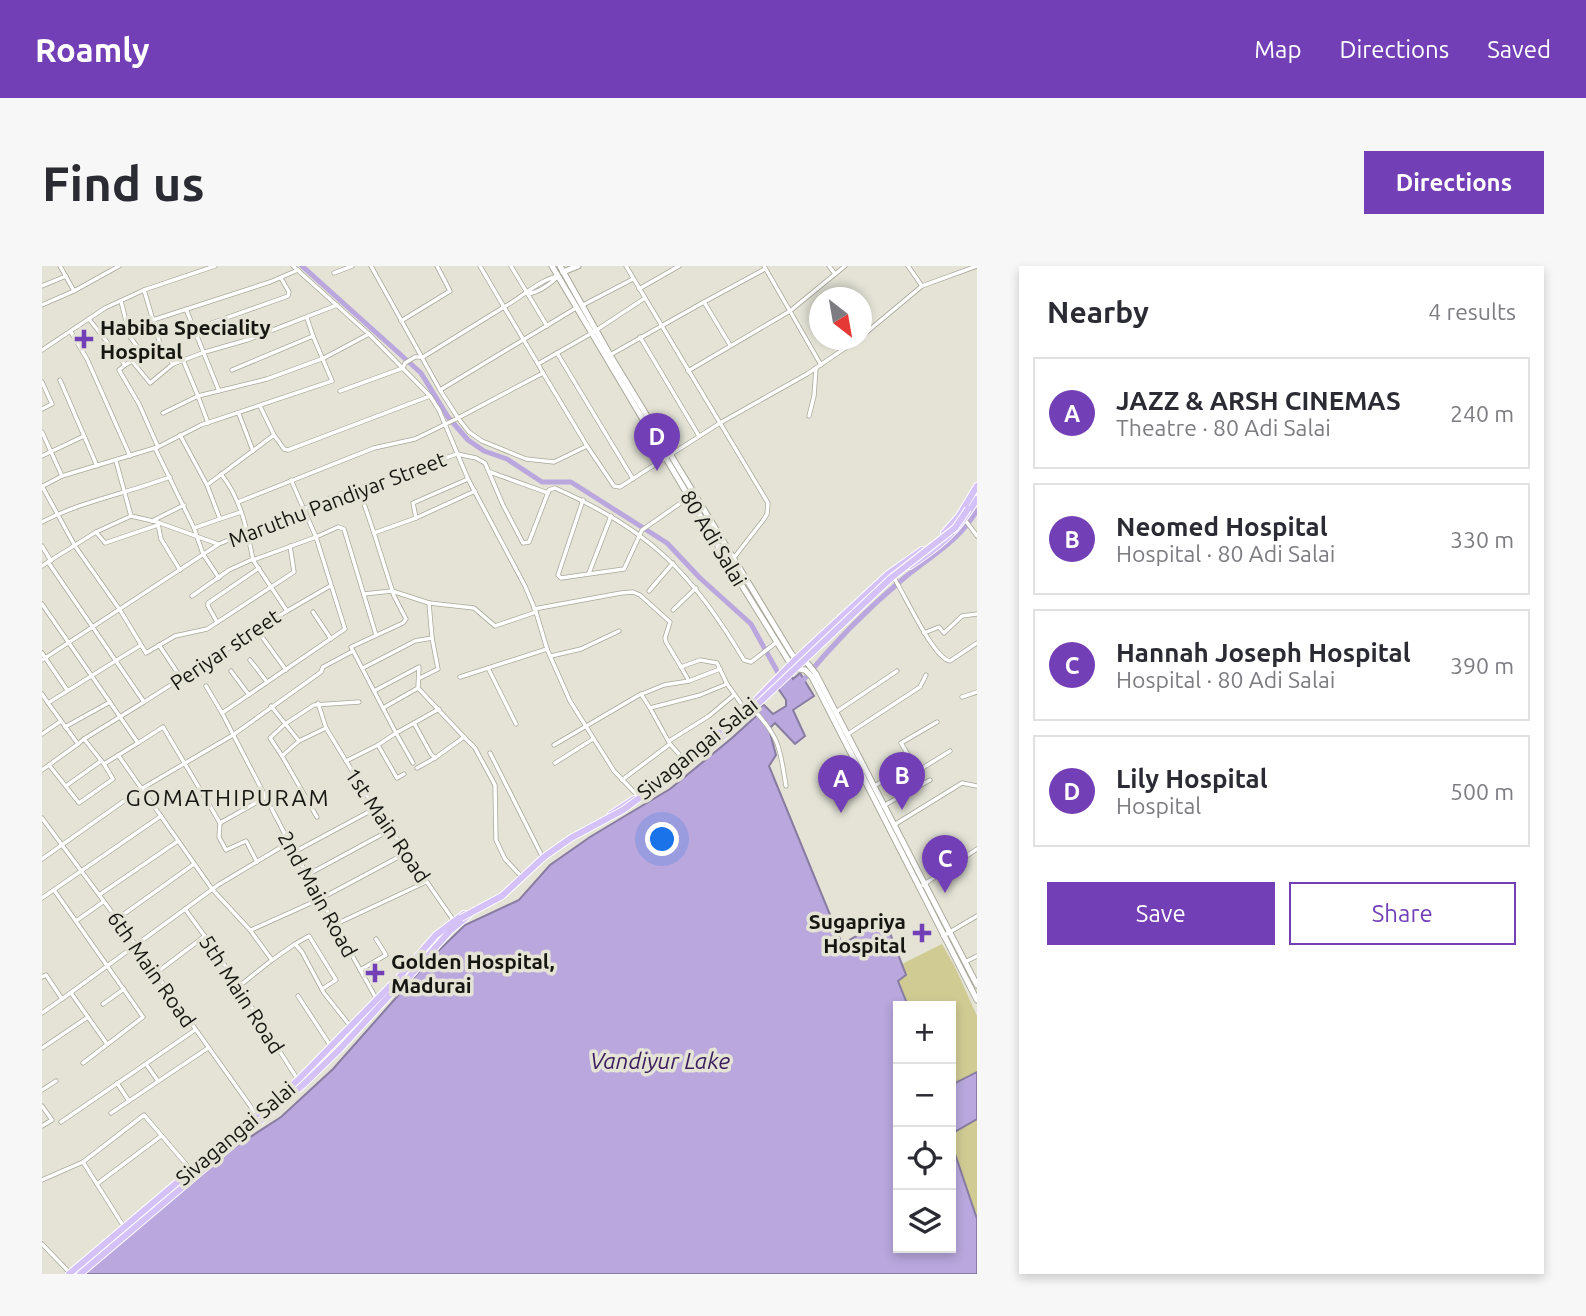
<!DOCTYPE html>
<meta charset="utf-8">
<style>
body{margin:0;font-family:Ubuntu,sans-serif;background:#f7f7f7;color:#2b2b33}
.controls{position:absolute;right:21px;bottom:21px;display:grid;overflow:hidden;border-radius:0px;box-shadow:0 4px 10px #0003}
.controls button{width:63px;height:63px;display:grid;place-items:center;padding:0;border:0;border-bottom:2px solid #e1e1e2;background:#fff;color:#2b2b33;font:35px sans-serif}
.compass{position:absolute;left:767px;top:21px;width:63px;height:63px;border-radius:50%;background:#fff;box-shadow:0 4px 10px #0003;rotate:149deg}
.you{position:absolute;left:621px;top:574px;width:24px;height:24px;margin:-18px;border:5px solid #fff;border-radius:50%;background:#1a73e8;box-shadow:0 0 0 10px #1a73e833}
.badge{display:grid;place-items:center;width:46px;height:46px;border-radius:50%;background:#733fb6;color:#fff;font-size:23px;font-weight:700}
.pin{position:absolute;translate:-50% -58px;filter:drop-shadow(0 2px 4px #0008)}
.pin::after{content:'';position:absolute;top:37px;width:24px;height:21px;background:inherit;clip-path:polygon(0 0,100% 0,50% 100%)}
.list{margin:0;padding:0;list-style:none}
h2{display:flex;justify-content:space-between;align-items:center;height:91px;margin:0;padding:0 28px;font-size:30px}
h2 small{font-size:23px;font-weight:400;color:#7c7c81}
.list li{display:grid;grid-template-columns:46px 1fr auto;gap:21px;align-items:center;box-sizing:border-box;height:112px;margin:0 14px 14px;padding:0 14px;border:2px solid #e1e1e2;border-radius:0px}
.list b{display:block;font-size:26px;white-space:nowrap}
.list p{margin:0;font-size:23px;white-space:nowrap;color:#7c7c81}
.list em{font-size:23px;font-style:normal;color:#7c7c81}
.actions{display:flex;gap:14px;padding:21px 28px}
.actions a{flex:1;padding:16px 0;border:2px solid #733fb6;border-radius:0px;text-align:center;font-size:24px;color:#733fb6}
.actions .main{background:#733fb6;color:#fff}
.icon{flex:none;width:38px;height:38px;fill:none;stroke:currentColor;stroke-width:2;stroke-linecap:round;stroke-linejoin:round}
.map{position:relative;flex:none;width:935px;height:1008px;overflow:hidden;border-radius:0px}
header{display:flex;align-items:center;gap:42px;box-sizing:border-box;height:98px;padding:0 35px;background:#733fb6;color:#fff}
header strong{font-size:33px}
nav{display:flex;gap:38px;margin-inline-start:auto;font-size:24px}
.intro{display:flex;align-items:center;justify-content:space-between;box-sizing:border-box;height:168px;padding:0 42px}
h1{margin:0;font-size:49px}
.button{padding:18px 32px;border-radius:0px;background:#733fb6;color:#fff;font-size:24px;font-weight:700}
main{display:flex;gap:42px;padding:0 42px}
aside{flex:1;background:#fff;border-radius:0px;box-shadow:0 4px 10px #0003}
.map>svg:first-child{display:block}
</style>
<header>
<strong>Roamly</strong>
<nav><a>Map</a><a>Directions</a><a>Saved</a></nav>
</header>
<div class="intro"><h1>Find us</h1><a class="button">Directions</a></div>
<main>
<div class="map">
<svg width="935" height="1008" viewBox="0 0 935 1008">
<rect width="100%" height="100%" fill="#e4e3d6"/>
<g fill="#d0cb93">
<polygon points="900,678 913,701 935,750 935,806 909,819 909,740 866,740 856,715 864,709 860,698"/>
<polygon points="935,853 935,953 909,876 909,868"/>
</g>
<g fill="#b9a7dd" stroke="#887ca0" stroke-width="2">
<polygon points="747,407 751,413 758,407 772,430 751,444 763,470 753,478 733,457 727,463 734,489 727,500 800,678 843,654 864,709 856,715 866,740 856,740 856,982 909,982 909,876 935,953 935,1008 41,1008 182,888 239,851 291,803 391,690 423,659 477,634 508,599 548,571 628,523 690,472 713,451 721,438 731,448 744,440 744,434 733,418"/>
<polygon points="935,806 935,853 909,868 909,819"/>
</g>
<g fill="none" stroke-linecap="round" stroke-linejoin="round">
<g stroke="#b9a7dd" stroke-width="5">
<polyline points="260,0 379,107 406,151 426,174 442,185 465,193 500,216 529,216 625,277 658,312 709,358 739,412"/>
<path d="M759,417C789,380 824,344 861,313C886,292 919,274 935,244"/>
</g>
<g stroke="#a9a89b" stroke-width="5">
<g id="street">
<polyline points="18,0 32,25 77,0"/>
<polyline points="251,0 329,70 388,130 397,144 426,213 483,320 494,346 505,383 528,435 572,505 598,532"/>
<polyline points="329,0 398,124 416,152 501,107 496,98 550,67 603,32"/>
<path d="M438,0L462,41C479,32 497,14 516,10C509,18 497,26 486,28"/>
<polyline points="469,0 505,60"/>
<polyline points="584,0 726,237 725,248 722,253 691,293 686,297"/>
<polyline points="722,0 779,99"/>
<polyline points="787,0 793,8"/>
<polyline points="866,0 880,20"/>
<polyline points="292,7 310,0"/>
<polyline points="0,20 24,10"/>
<polyline points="597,23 637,0"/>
<polyline points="79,35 88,71 100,87 90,95"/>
<polyline points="0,39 32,25"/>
<polyline points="541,39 591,13"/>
<polyline points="144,43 177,125"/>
<polyline points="47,53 83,99 77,104 97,138 116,181"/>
<polyline points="111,54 228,16 256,4"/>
<polyline points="359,55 408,25 395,0"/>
<polyline points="170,57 246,30 247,26 239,12"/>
<polyline points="29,66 45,93 88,190"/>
<polyline points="820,70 880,20 935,0"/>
<polyline points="598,71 657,170"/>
<polyline points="688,79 662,36 723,3"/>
<polyline points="0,84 63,42 102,24 173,0"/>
<polyline points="515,87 591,213"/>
<polyline points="568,89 662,36"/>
<polyline points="131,98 163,86 205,74 295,39"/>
<polyline points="83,99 90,95 108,117 131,98 118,78 102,24"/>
<polyline points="190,104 271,70 265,52"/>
<polyline points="646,105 748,45 803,0"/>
<polyline points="501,107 545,180"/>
<polyline points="18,114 55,200"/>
<polyline points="0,116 10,138 0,143"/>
<polyline points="398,124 534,42"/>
<polyline points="298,125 361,102 363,97 373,91 381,91 462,41 496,98"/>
<polyline points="218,140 232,169"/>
<polyline points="121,147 156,130 141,94"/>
<polyline points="197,148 211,185"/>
<polyline points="767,150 772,130 774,102"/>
<polyline points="166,157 156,130 225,113 282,92 327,68"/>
<polyline points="0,166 20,210 116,181 159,159 290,115 271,70"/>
<polyline points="138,169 165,219 232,169 242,183 246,184 388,130"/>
<polyline points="113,182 152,262 178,253 165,219"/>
<path d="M415,188L434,192L443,197L461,239L481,277L487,276L507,224L513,222C608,264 649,306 702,394L709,396L735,376"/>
<polyline points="0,190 42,170"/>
<polyline points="74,195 89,250 115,256 176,278"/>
<polyline points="448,206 506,227"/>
<path d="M179,208C199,233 205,263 211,294"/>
<polyline points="0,220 33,280 78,344 104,387 133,370 165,363 252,306 248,280"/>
<polyline points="1,220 20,210"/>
<polyline points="317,223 332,267 374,252 371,237 426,213"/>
<polyline points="541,234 516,309 519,312 582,303 600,264 653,227"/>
<polyline points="196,236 332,182 373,173 416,152 427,166 440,175 484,193 512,196 545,180 572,220 578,221 678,157 765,108 815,74"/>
<polyline points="89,250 54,266 6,296 102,436 245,345 211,294 274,271 249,214"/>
<polyline points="374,252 433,225"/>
<polyline points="178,253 199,246"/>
<polyline points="923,254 935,270"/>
<polyline points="110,255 142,239"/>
<path d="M0,256C40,235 86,227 128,211"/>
<polyline points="116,258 119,273 138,304"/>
<polyline points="152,262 161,288 177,312"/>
<polyline points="54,266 63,277 116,259"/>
<polyline points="332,267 352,330 364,353 361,357 309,381 354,467 372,457 389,488 393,492 422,471 433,482 453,519 454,574 463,593 478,609"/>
<polyline points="0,280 9,295"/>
<polyline points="0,300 6,296"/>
<polyline points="547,307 569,250"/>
<path d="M852,312C863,329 891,392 908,395L935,377"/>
<polyline points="607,325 631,297"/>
<polyline points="322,328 350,325 387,337"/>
<polyline points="150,330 187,304 211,293"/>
<polyline points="0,338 96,477 62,498 42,473 36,478"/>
<polyline points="492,343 579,327 591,326 598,329 628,356 623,372 624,376 639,401 658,394 675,397 685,418 703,443"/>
<polyline points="631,344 654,322"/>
<polyline points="245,345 288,320"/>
<polyline points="271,346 289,373"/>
<polyline points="175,356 166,340 166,337 217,302"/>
<polyline points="215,364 244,404"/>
<polyline points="882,367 897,361 902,367 920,350 935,348"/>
<polyline points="117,379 139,412"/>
<polyline points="0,387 25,424"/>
<polyline points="509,390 539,383 577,365"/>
<polyline points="0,394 177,278 298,228 415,188"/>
<polyline points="208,394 225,416"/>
<polyline points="321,402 373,375 390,372 387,337 432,342 453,360 494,346"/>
<polyline points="446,402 474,458"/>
<polyline points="189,405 207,429"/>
<polyline points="418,411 505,383"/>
<polyline points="378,412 396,403 390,372"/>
<polyline points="647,415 678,403"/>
<polyline points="164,420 180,447 247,576 335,734"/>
<polyline points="376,422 422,471"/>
<polyline points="332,425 377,401 376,422 341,442"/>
<polyline points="0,428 6,437"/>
<polyline points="600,428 622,419 647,415 639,401"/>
<polyline points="920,431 935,426"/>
<polyline points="229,440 257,475 240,490 275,551"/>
<path d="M712,444C738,472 738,483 744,520"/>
<polyline points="794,446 855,405"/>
<polyline points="180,447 303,363 274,271 296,261 302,263 334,369"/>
<polyline points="372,457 397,443"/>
<polyline points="23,461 68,436"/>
<polyline points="284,462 326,531 412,655"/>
<polyline points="0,468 19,455"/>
<polyline points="806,468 878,421 884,409"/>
<polyline points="42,473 102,436"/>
<polyline points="257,475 284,462 276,437"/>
<polyline points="627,475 667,450 692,429"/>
<polyline points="96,477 121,461 178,557 224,531"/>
<polyline points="512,479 599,428 608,442"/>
<polyline points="448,487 500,590"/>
<polyline points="76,489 170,623 208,664 230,694 253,678 260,686 282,727 309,761"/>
<polyline points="240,490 228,472 243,458 272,439 317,436"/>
<polyline points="304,495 336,479"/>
<polyline points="643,495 628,478 608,442 658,429 685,418"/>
<polyline points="513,497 551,473"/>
<polyline points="7,499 37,537 71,513 62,498"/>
<polyline points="872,499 859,477 895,456"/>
<polyline points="375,502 393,492"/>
<polyline points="0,504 36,478 6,437 99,379"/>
<polyline points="362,508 355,512 336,479 354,467 371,497"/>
<polyline points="580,514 628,478"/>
<polyline points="24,520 59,495"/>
<polyline points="832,520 872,499 879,503 908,485"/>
<polyline points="841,540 888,514"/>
<polyline points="0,552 75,653 214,848"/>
<polyline points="178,557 177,571 184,584 204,575 215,596"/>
<polyline points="852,559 920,517 935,520"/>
<polyline points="252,586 334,542"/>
<polyline points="0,593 99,523 191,469 279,406 281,401 311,385"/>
<polyline points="265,609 348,564"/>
<polyline points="881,619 935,583"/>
<polyline points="12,624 101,751 41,797"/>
<polyline points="57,629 136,575"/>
<polyline points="0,632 119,550"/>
<polyline points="143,643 175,687 256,814"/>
<polyline points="75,653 152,598"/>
<polyline points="34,655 61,636"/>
<polyline points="292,659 384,616"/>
<polyline points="209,664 278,633 364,587"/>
<polyline points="901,670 935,650"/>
<polyline points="253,678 267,670 294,714 280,723"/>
<polyline points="923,696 935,690"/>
<polyline points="318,704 344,689 334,673"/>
<polyline points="114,707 163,670"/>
<polyline points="0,711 4,709 20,733 176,619 246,577"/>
<polyline points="196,721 230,694"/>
<polyline points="29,727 65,778"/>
<polyline points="256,730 288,779"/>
<polyline points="61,738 82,723"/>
<polyline points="0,747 20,733"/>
<polyline points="0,782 46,751"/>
<polyline points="104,798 116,815"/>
<polyline points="75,817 87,835"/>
<polyline points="0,824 14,815"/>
<polyline points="0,840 10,854 0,860"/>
<polyline points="69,847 166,782"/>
<polyline points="19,856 153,764"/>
<polyline points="41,896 82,961"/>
<polyline points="0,914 41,896 102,849 149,904"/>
<polyline points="55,918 119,870"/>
<polyline points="0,978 28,1007"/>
</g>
</g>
<g stroke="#a9a89b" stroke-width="7">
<g id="secondary">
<polyline points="510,0 686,297 751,402 763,404 770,411 935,734"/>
<polyline points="518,0 568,89 749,387 752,391 762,393 774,408 935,719"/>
<polyline points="521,6 536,0"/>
</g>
</g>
<g stroke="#fff" stroke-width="8">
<g id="primary">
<polyline points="902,267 917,250 935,220"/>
<path d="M868,300C900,279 915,266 935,233"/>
<polyline points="646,493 708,440 752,395 846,308 880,284"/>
<polyline points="569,548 592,533"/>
<polyline points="352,717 394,669 422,648"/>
<polyline points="356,720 361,718 408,665 426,650"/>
<polyline points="27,1008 256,814 353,715"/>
<polyline points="38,1008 261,819 298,783 358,718"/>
</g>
</g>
<use href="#street" stroke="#fff" stroke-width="3.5"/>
<use href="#secondary" stroke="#fff" stroke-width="5"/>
<use href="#primary" stroke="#d4c1f7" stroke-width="6"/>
<g stroke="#fff" stroke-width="8" stroke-linecap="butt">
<polyline id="primary-bridge" points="419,652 460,630 502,591 529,572 581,544 683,469 849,312 913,262 926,243"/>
</g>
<use href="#primary-bridge" stroke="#d4c1f7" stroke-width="6"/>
</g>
<g fill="#733fb6" stroke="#e4e3d6" stroke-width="2.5">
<path d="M38.5 62.5h7v7h7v7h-7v7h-7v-7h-7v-7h7z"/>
<path d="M876.5 656.5h7v7h7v7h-7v7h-7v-7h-7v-7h7z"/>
<path d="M329.5 696.5h7v7h7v7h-7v7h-7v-7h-7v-7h7z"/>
</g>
<g text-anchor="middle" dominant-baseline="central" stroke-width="7" stroke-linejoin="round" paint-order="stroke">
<g font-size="21" font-weight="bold" fill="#171712" stroke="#e4e3d6" text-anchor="start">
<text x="58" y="61">Habiba Speciality<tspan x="58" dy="24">Hospital</tspan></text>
<text x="864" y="655" text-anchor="end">Sugapriya<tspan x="864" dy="24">Hospital</tspan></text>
<text x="349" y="695">Golden Hospital,<tspan x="349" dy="24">Madurai</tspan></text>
</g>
<g font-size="21" fill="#171712" stroke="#e4e3d6">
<text transform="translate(295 233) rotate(-21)">Maruthu Pandiyar Street</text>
<text transform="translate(672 272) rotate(59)">80 Adi Salai</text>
<text transform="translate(183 383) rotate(-34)">Periyar street</text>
<text transform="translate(655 482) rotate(-39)">Sivagangai Salai</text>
<text transform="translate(346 559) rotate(56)">1st Main Road</text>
<text transform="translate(276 628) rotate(61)">2nd Main Road</text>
<text transform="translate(110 703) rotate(55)">6th Main Road</text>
<text transform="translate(200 728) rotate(57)">5th Main Road</text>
<text transform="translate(193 867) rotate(-40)">Sivagangai Salai</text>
</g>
<g font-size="23" letter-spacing="2" fill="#171712" stroke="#e4e3d6">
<text x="186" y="531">GOMATHIPURAM</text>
</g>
<g font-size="23" font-style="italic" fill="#391d5c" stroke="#e4e3d6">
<text x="618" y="794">Vandiyur Lake</text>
</g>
</g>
</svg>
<div class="controls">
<button>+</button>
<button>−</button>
<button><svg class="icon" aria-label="locate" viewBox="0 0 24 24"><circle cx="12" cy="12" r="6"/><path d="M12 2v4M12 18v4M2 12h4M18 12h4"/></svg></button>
<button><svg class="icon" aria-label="layers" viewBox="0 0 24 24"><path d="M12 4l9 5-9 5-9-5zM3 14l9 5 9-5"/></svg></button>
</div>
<svg class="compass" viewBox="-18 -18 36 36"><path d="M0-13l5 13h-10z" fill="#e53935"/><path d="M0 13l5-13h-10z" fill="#7c7c81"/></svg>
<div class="you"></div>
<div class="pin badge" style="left:799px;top:547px">A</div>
<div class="pin badge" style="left:860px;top:544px">B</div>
<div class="pin badge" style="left:903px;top:627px">C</div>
<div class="pin badge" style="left:615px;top:205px">D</div>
</div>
<aside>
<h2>Nearby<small>4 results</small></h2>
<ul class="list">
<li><span class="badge">A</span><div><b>JAZZ &amp; ARSH CINEMAS</b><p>Theatre · 80 Adi Salai</p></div><em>240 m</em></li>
<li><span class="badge">B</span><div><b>Neomed Hospital</b><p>Hospital · 80 Adi Salai</p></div><em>330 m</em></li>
<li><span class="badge">C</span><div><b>Hannah Joseph Hospital</b><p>Hospital · 80 Adi Salai</p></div><em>390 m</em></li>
<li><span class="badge">D</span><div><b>Lily Hospital</b><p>Hospital</p></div><em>500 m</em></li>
</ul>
<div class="actions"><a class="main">Save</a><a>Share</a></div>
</aside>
</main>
